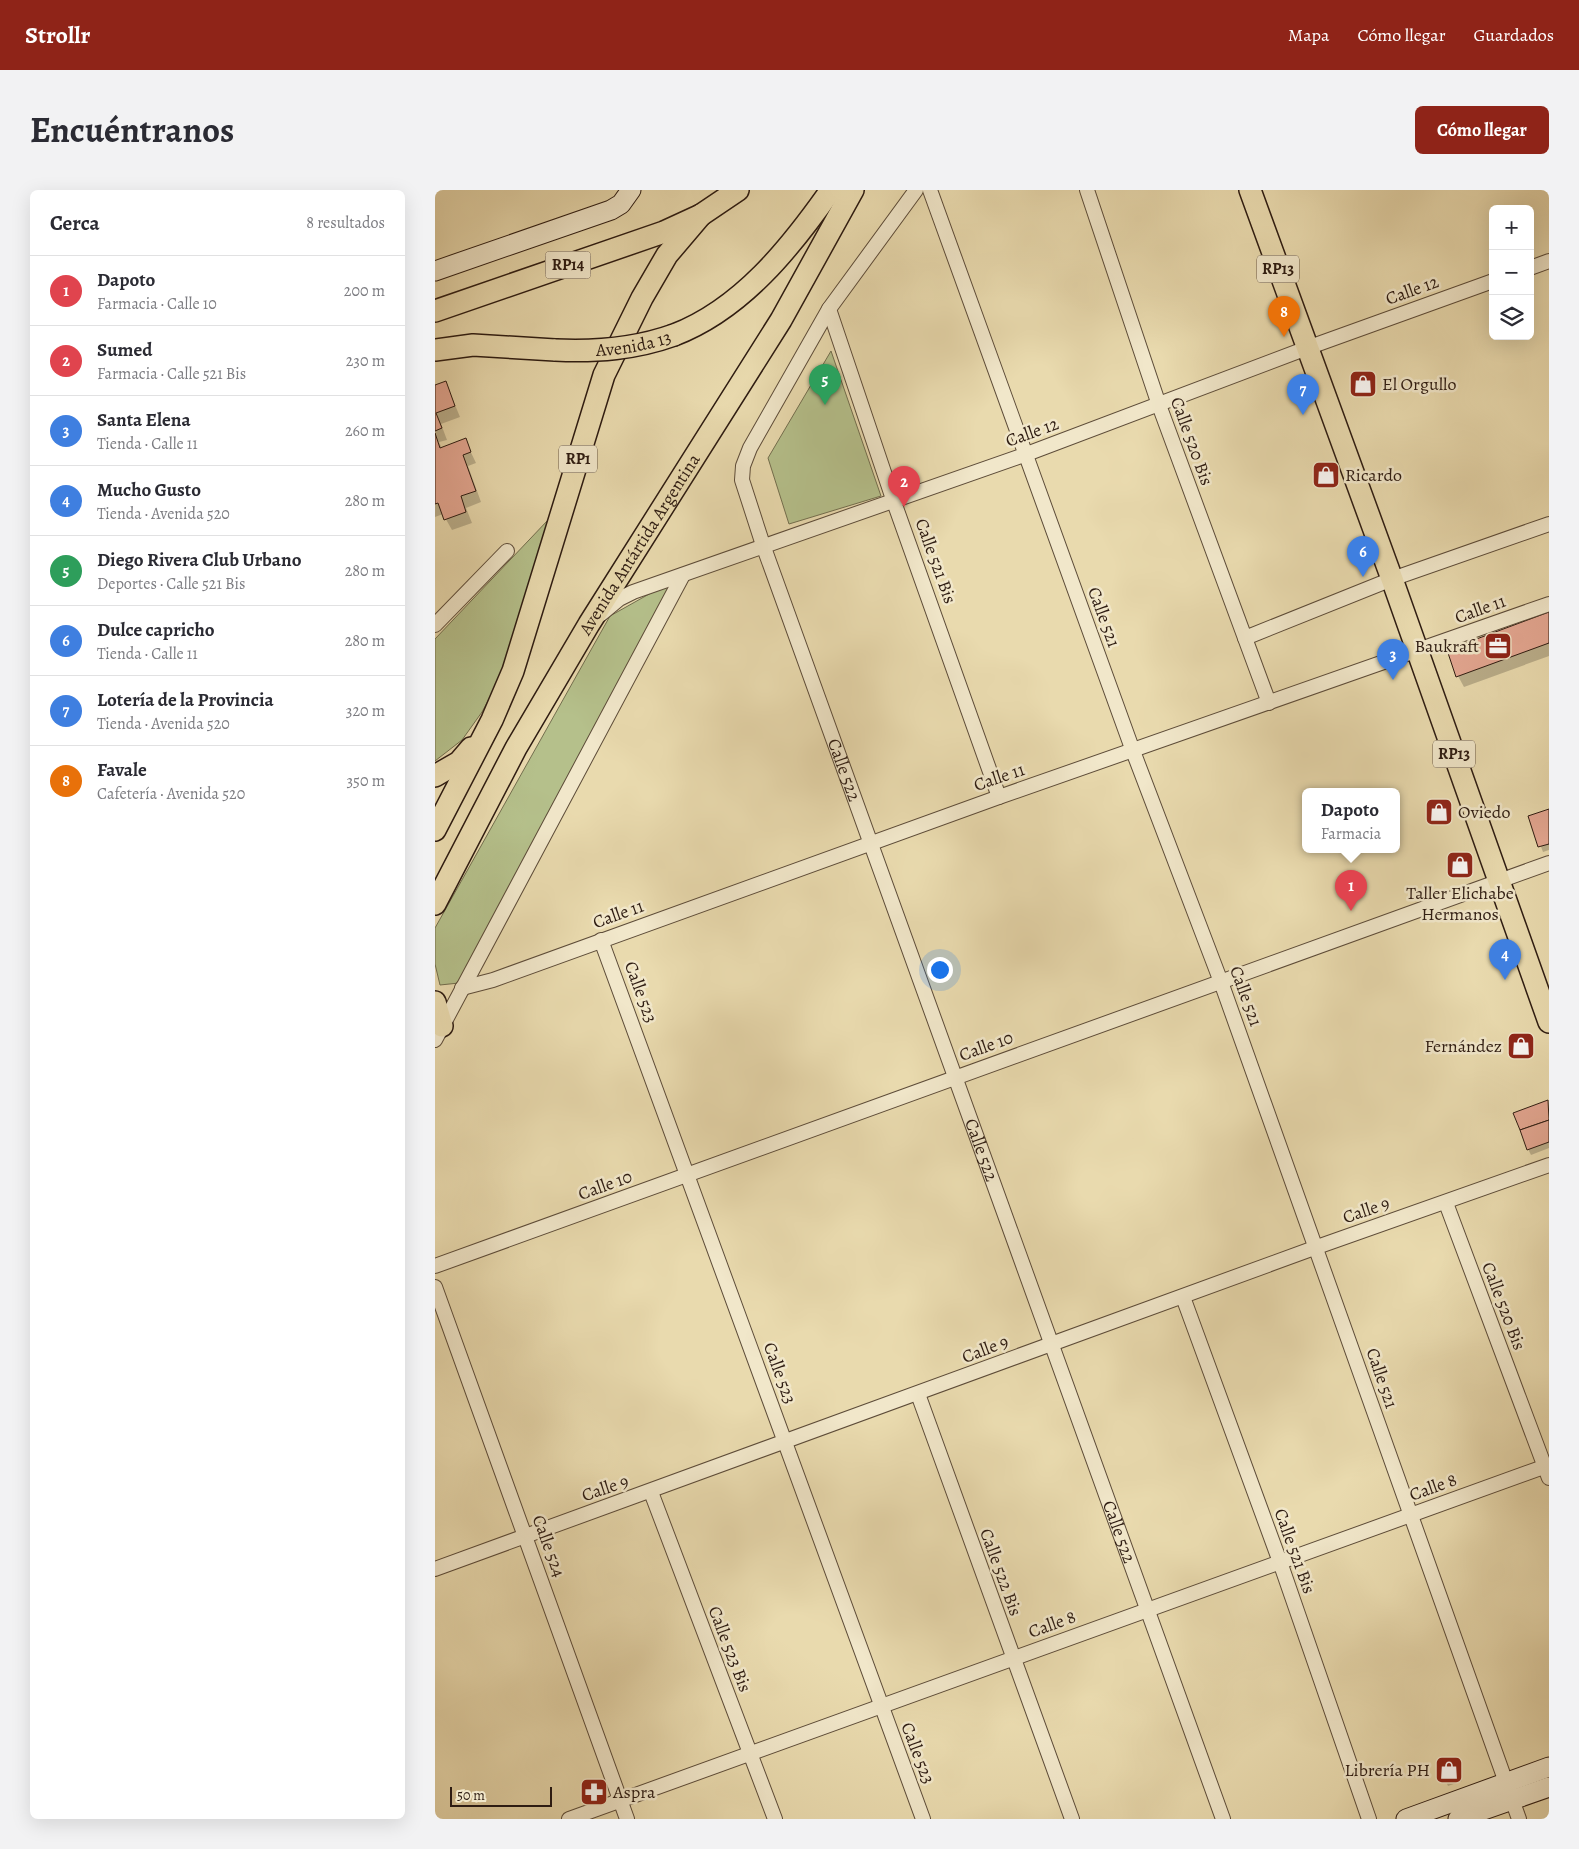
<!DOCTYPE html>
<html lang="es">
<meta charset="utf-8">
<style>
body{margin:0;font-family:Alegreya,serif;background:#f2f2f3;color:#2b2b33}
.controls{position:absolute;right:15px;top:15px;display:grid;overflow:hidden;border-radius:8px;box-shadow:0 5px 20px #0002}
.controls button{width:45px;height:45px;display:grid;place-items:center;padding:0;border:0;border-bottom:1px solid #e1e1e2;background:#fff;color:#2b2b33;font:25px sans-serif}
.scale{position:absolute;left:15px;bottom:12px;width:102px;box-sizing:border-box;padding-left:5px;border:2px solid #2e1c12;border-top:0;font-size:14px;line-height:18px;white-space:nowrap;color:#2e1c12;-webkit-text-stroke:4px #f1e7ca;paint-order:stroke}
.you{position:absolute;left:504px;top:779px;width:18px;height:18px;margin:-12px;border:4px solid #fff;border-radius:50%;background:#1a73e8;box-shadow:0 0 0 8px #1a73e833}
.badge{display:grid;place-items:center;width:32px;height:32px;border-radius:50%;background:#8f2418;color:#fff;font-size:16px;font-weight:700}
.pin{position:absolute;translate:-50% -41px;filter:drop-shadow(0 1px 2px #0008)}
.pin::after{content:'';position:absolute;top:26px;width:18px;height:15px;background:inherit;clip-path:polygon(0 0,100% 0,50% 100%)}
.popup{position:absolute;left:867px;top:598px;width:98px;height:65px;box-sizing:border-box;display:grid;place-content:center;border-radius:8px;background:#fff;filter:drop-shadow(0 1px 4px #0005);font-size:16px;white-space:nowrap;color:#7c7c81}
.popup b{font-size:19px;color:#2b2b33}
.popup::after{content:'';position:absolute;left:50%;top:100%;margin-left:-10px;border:10px solid transparent;border-top-color:#fff}
.list{margin:0;padding:0;list-style:none}
h2{display:flex;justify-content:space-between;align-items:center;height:65px;margin:0;padding:0 20px;font-size:21px}
h2 small{font-size:16px;font-weight:400;color:#7c7c81}
.list li{display:grid;grid-template-columns:32px 1fr auto;gap:15px;align-items:center;box-sizing:border-box;height:70px;padding:0 20px;border-top:1px solid #e1e1e2}
.list b{display:block;font-size:19px;white-space:nowrap}
.list p{margin:0;font-size:16px;white-space:nowrap;color:#7c7c81}
.list em{font-size:16px;font-style:normal;color:#7c7c81}
.icon{flex:none;width:28px;height:28px;fill:none;stroke:currentColor;stroke-width:2;stroke-linecap:round;stroke-linejoin:round}
.map{position:relative;flex:none;width:1114px;height:1629px;overflow:hidden;border-radius:8px}
header{display:flex;align-items:center;gap:30px;box-sizing:border-box;height:70px;padding:0 25px;background:#8f2418;color:#fff}
header strong{font-size:24px}
nav{display:flex;gap:28px;margin-inline-start:auto;font-size:18px}
.intro{display:flex;align-items:center;justify-content:space-between;box-sizing:border-box;height:120px;padding:0 30px}
h1{margin:0;font-size:35px}
.button{padding:12px 22px;border-radius:8px;background:#8f2418;color:#fff;font-size:18px;font-weight:700}
main{display:flex;gap:30px;padding:0 30px}
aside{flex:1;background:#fff;border-radius:8px;box-shadow:0 5px 20px #0002}
.map>svg:first-child{display:block}
</style>
<header>
<strong>Strollr</strong>
<nav><a>Mapa</a><a>Cómo llegar</a><a>Guardados</a></nav>
</header>
<div class="intro"><h1>Encuéntranos</h1><a class="button">Cómo llegar</a></div>
<main>
<aside>
<h2>Cerca<small>8 resultados</small></h2>
<ul class="list">
<li><span class="badge" style="background:#e0444e">1</span><div><b>Dapoto</b><p>Farmacia · Calle 10</p></div><em>200 m</em></li>
<li><span class="badge" style="background:#e0444e">2</span><div><b>Sumed</b><p>Farmacia · Calle 521 Bis</p></div><em>230 m</em></li>
<li><span class="badge" style="background:#3f7fe0">3</span><div><b>Santa Elena</b><p>Tienda · Calle 11</p></div><em>260 m</em></li>
<li><span class="badge" style="background:#3f7fe0">4</span><div><b>Mucho Gusto</b><p>Tienda · Avenida 520</p></div><em>280 m</em></li>
<li><span class="badge" style="background:#2e9e5b">5</span><div><b>Diego Rivera Club Urbano</b><p>Deportes · Calle 521 Bis</p></div><em>280 m</em></li>
<li><span class="badge" style="background:#3f7fe0">6</span><div><b>Dulce capricho</b><p>Tienda · Calle 11</p></div><em>280 m</em></li>
<li><span class="badge" style="background:#3f7fe0">7</span><div><b>Lotería de la Provincia</b><p>Tienda · Avenida 520</p></div><em>320 m</em></li>
<li><span class="badge" style="background:#e8710a">8</span><div><b>Favale</b><p>Cafetería · Avenida 520</p></div><em>350 m</em></li>
</ul>
</aside>
<div class="map">
<svg width="1114" height="1629" viewBox="0 0 1114 1629">
<rect width="100%" height="100%" fill="#e9daae"/>
<filter id="stains"><feTurbulence type="fractalNoise" baseFrequency=".004" numOctaves="4"/><feColorMatrix values="0 0 0 0 .2 0 0 0 0 .09 0 0 0 0 .02 0 0 0 .5 -.17"/></filter>
<radialGradient id="worn" r=".72"><stop offset=".6" stop-color="#630" stop-opacity="0"/><stop offset="1" stop-color="#630" stop-opacity=".3"/></radialGradient>
<g fill="#b5c08b" stroke="#726e4e">
<polygon points="396,161 446,306 354,334 333,268"/>
<polygon points="113,330 65,489 47,522 27,550 0,571 0,449"/>
<polygon points="248,385 24,793 5,795 0,774 0,738 175,426"/>
</g>
<g fill="#0003">
<polygon points="11,193 25,227 6,234 12,250 4,252 7,259 30,250 41,273 33,276 46,312 31,318 37,333 17,340 8,324 0,327 0,197"/>
<polygon points="1114,424 1114,466 1029,497 1023,486"/>
<polygon points="1114,621 1114,660 1108,662 1095,627"/>
<polygon points="1113,911 1114,958 1096,965 1093,959"/>
<polygon points="1021,1574 1027,1591 1013,1596 1004,1575"/>
</g>
<g fill="#e4a792" stroke="#2e1c12">
<polygon points="11,191 20,216 1,223 7,238 0,241 0,195"/>
<polygon points="0,243 5,258 31,248 36,262 28,265 41,301 26,306 31,322 9,330 3,313 0,314"/>
<polygon points="1114,422 1114,453 1021,487 1012,460"/>
<polygon points="1114,619 1114,654 1103,657 1093,626"/>
<polygon points="1113,910 1114,930 1085,940 1078,923"/>
<polygon points="1114,930 1114,952 1092,960 1085,940"/>
<polygon points="1019,1568 1025,1585 1009,1591 1002,1574"/>
</g>
<g fill="none" stroke-linecap="round" stroke-linejoin="round">
<g stroke="#5d4c39" stroke-width="16">
<g id="street">
<path id="s1" d="M481,0L394,119L315,258L308,276L307,290L328,355L788,1629"/>
<polyline points="495,0 698,561 786,792 1084,1629"/>
<polyline points="652,0 724,215 834,513"/>
<polyline points="1095,78 1114,71"/>
<polyline points="394,119 459,312 564,607"/>
<polyline points="166,424 184,409 198,402 589,265 872,158 1058,91"/>
<polyline points="0,435 72,361"/>
<polyline points="810,448 957,389 1114,334"/>
<polyline points="166,750 488,1629"/>
<polyline points="27,798 58,790 564,607 1114,414"/>
<polyline points="0,850 248,385"/>
<polyline points="1011,1013 1114,1288"/>
<polyline points="0,1076 1114,673"/>
<polyline points="0,1097 192,1629"/>
<polyline points="748,1107 845,1372 934,1629"/>
<polyline points="483,1204 637,1629"/>
<polyline points="216,1302 340,1629"/>
<polyline points="0,1379 882,1057 1114,975"/>
<polyline points="134,1629 1114,1275"/>
</g>
</g>
<g stroke="#2e1c12" stroke-width="21">
<g id="secondary">
<polyline points="0,81 176,20 186,14 196,0"/>
<polyline points="971,1629 1114,1577"/>
<polyline points="1023,1629 1114,1597"/>
</g>
</g>
<g stroke="#2e1c12" stroke-width="24">
<g id="primary">
<polyline points="815,0 957,389 1114,832"/>
<polyline points="0,121 229,42 266,25 303,0"/>
<path d="M239,145C307,119 356,57 396,0"/>
<polyline points="0,160 38,155 120,160"/>
<polyline points="0,586 24,572 36,558"/>
<polyline points="0,640 57,530 78,481 169,185 207,108 232,65 266,25"/>
<path id="s2" d="M0,714L81,558L154,434L346,130L418,0"/>
<polyline points="0,812 7,836"/>
</g>
</g>
<use href="#street" stroke="#f1e7ca" stroke-width="14"/>
<use href="#secondary" stroke="#f1e7ca" stroke-width="19"/>
<use href="#primary" stroke="#e9daae" stroke-width="21"/>
<g stroke="#2e1c12" stroke-width="24" stroke-linecap="butt">
<g id="primary-bridge">
<path id="s3" d="M120,160C162,162 200,159 239,145"/>
</g>
</g>
<use href="#primary-bridge" stroke="#e9daae" stroke-width="21"/>
</g>
<defs>
<g id="shop-square" transform="scale(1.4375)"><rect x="-9" y="-9" width="18" height="18" rx="4" fill="#8f2418" stroke="#f1e7ca"/><path d="M-5-2.5h2.3a2.7 3.5 0 0 1 5.4 0H5L5.5 6h-11ZM-1.5-2.5h3a1.5 2.3 0 0 0-3 0Z" fill="#fff"/></g>
<g id="office-square" transform="scale(1.4375)"><rect x="-9" y="-9" width="18" height="18" rx="4" fill="#8f2418" stroke="#f1e7ca"/><path d="M-6-3h4V-5.5h4V-3h4V5H-6ZM-1-4.5V-3h2v-1.5ZM-6 0V1H6V0Z" fill="#fff"/></g>
<g id="pharmacy-square" transform="scale(1.4375)"><rect x="-9" y="-9" width="18" height="18" rx="4" fill="#8f2418" stroke="#f1e7ca"/><path d="M-2-6h4v4h4v4h-4v4h-4v-4h-4v-4h4Z" fill="#fff"/></g>
</defs>
<g fill-rule="evenodd">
<use href="#shop-square" x="928" y="194"/>
<use href="#shop-square" x="891" y="285"/>
<use href="#office-square" x="1063" y="456"/>
<use href="#shop-square" x="1004" y="622"/>
<use href="#shop-square" x="1025" y="675"/>
<use href="#shop-square" x="1086" y="856"/>
<use href="#shop-square" x="1014" y="1580"/>
<use href="#pharmacy-square" x="159" y="1602"/>
</g>
<g text-anchor="middle" dominant-baseline="central" stroke-width="5" stroke-linejoin="round" paint-order="stroke">
<g fill="#f1e7ca" stroke="#685949" stroke-width="1">
<rect x="110.5" y="61.5" width="45" height="27" rx="4"/>
<rect x="822" y="65.5" width="42" height="27" rx="4"/>
<rect x="124" y="255.5" width="38" height="27" rx="4"/>
<rect x="998" y="550.5" width="42" height="27" rx="4"/>
</g>
<g font-size="16" font-weight="bold" fill="#2e1c12">
<text x="133" y="75">RP14</text>
<text x="843" y="79">RP13</text>
<text x="143" y="269">RP1</text>
<text x="1019" y="564">RP13</text>
</g>
<g font-size="18" fill="#2e1c12" stroke="#f1e7ca">
<text transform="translate(977 100) rotate(-20)">Calle 12</text>
<text stroke="none"><textPath href="#s3" startOffset="79">Avenida 13</textPath></text>
<text transform="translate(597 242) rotate(-20)">Calle 12</text>
<text transform="translate(757 251) rotate(70)">Calle 520 Bis</text>
<text stroke="none"><textPath href="#s2" startOffset="414">Avenida Antártida Argentina</textPath></text>
<text transform="translate(501 371) rotate(70)">Calle 521 Bis</text>
<text transform="translate(1045 419) rotate(-20)">Calle 11</text>
<text transform="translate(669 427) rotate(70)">Calle 521</text>
<text stroke="none"><textPath href="#s1" startOffset="648">Calle 522</textPath></text>
<text transform="translate(564 587) rotate(-19)">Calle 11</text>
<text transform="translate(183 724) rotate(-20)">Calle 11</text>
<text transform="translate(206 802) rotate(70)">Calle 523</text>
<text transform="translate(811 806) rotate(70)">Calle 521</text>
<text transform="translate(551 856) rotate(-20)">Calle 10</text>
<text stroke="none"><textPath href="#s1" startOffset="1052">Calle 522</textPath></text>
<text transform="translate(170 995) rotate(-20)">Calle 10</text>
<text transform="translate(931 1020) rotate(-19)">Calle 9</text>
<text transform="translate(1069 1116) rotate(69)">Calle 520 Bis</text>
<text transform="translate(550 1159) rotate(-21)">Calle 9</text>
<text transform="translate(345 1183) rotate(70)">Calle 523</text>
<text transform="translate(947 1188) rotate(71)">Calle 521</text>
<text transform="translate(998 1297) rotate(-20)">Calle 8</text>
<text transform="translate(170 1298) rotate(-19)">Calle 9</text>
<text stroke="none"><textPath href="#s1" startOffset="1458">Calle 522</textPath></text>
<text transform="translate(114 1356) rotate(70)">Calle 524</text>
<text transform="translate(860 1361) rotate(70)">Calle 521 Bis</text>
<text transform="translate(566 1382) rotate(70)">Calle 522 Bis</text>
<text transform="translate(617 1434) rotate(-20)">Calle 8</text>
<text transform="translate(295 1459) rotate(69)">Calle 523 Bis</text>
<text transform="translate(483 1563) rotate(69)">Calle 523</text>
</g>
<g font-size="18" fill="#2e1c12" stroke="#f1e7ca" text-anchor="start">
<text x="947" y="194">El Orgullo</text>
<text x="910" y="285">Ricardo</text>
<text x="1044" y="456" text-anchor="end">Baukraft</text>
<text x="1023" y="622">Oviedo</text>
<text x="1025" y="703" text-anchor="middle">Taller Elichabe<tspan x="1025" dy="21">Hermanos</tspan></text>
<text x="1067" y="856" text-anchor="end">Fernández</text>
<text x="995" y="1580" text-anchor="end">Librería PH</text>
<text x="178" y="1602">Aspra</text>
</g>
</g>
<rect width="100%" height="100%" filter="url(#stains)"/>
<rect width="100%" height="100%" fill="url(#worn)"/>
</svg>
<div class="controls">
<button>+</button>
<button>−</button>
<button><svg class="icon" aria-label="layers" viewBox="0 0 24 24"><path d="M12 4l9 5-9 5-9-5zM3 14l9 5 9-5"/></svg></button>
</div>
<div class="scale">50 m</div>
<div class="you"></div>
<div class="pin badge" style="left:916px;top:721px;background:#e0444e">1</div>
<div class="popup"><b>Dapoto</b>Farmacia</div>
<div class="pin badge" style="left:469px;top:317px;background:#e0444e">2</div>
<div class="pin badge" style="left:958px;top:490px;background:#3f7fe0">3</div>
<div class="pin badge" style="left:1070px;top:790px;background:#3f7fe0">4</div>
<div class="pin badge" style="left:390px;top:215px;background:#2e9e5b">5</div>
<div class="pin badge" style="left:928px;top:387px;background:#3f7fe0">6</div>
<div class="pin badge" style="left:868px;top:225px;background:#3f7fe0">7</div>
<div class="pin badge" style="left:849px;top:147px;background:#e8710a">8</div>
</div>
</main>
